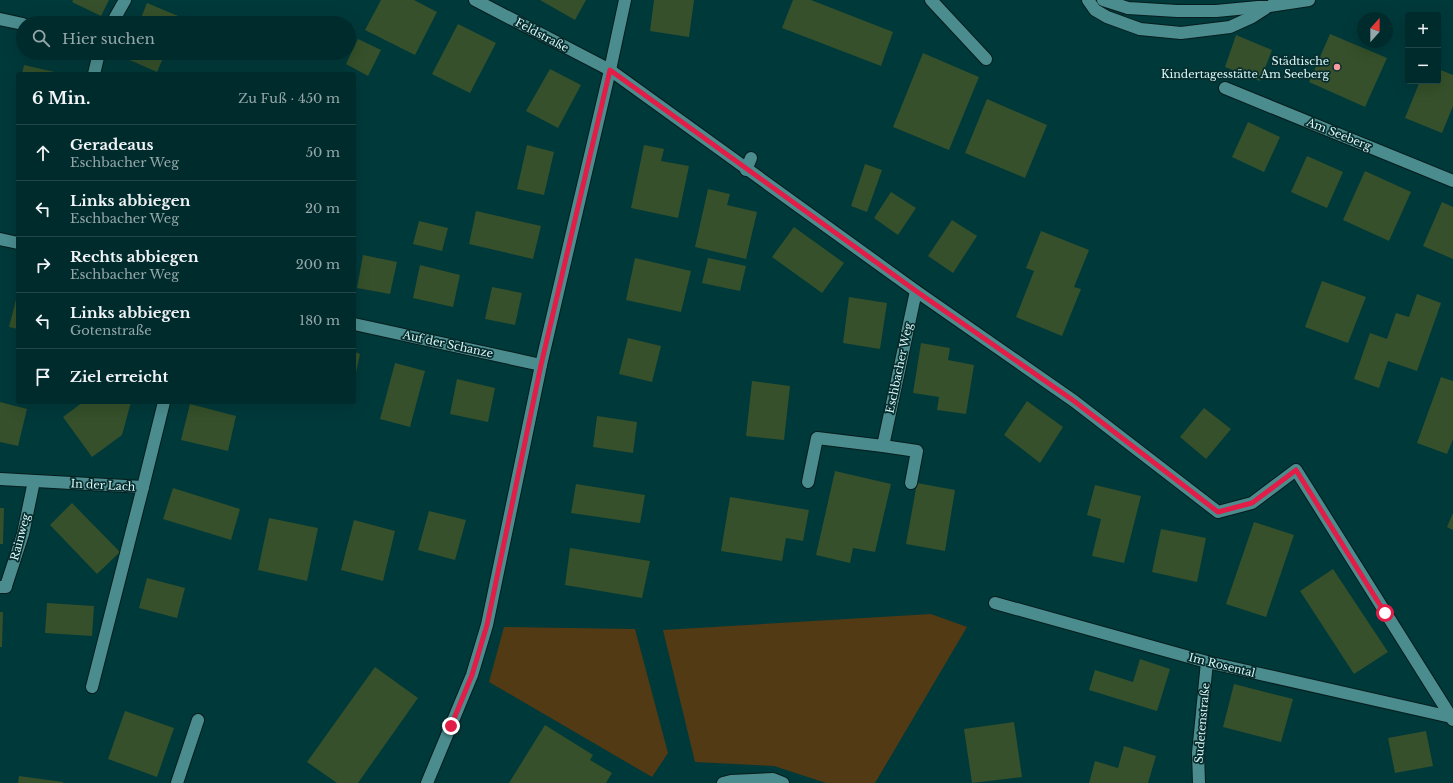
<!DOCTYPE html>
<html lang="de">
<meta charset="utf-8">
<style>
body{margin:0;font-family:"Libre Baskerville",serif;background:#0e3738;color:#f1f3f6}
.controls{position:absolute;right:12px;top:12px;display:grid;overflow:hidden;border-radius:4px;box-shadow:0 4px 16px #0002}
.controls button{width:36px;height:36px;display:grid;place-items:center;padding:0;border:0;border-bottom:1px solid #224748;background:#002b2c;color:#f1f3f6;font:20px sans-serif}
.compass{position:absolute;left:1357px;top:12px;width:36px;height:36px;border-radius:50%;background:#002b2c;box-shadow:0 4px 16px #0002;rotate:21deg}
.stop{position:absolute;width:12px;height:12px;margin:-9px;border:3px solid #e11d48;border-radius:50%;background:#fff}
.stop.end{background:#e11d48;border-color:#fff;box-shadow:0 1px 4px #0008}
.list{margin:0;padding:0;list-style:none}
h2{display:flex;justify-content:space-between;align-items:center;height:52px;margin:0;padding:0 16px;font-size:17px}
h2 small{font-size:13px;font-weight:400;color:#95a7a9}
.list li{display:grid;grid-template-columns:26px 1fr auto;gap:12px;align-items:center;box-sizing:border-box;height:56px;padding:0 16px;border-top:1px solid #224748}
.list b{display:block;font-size:15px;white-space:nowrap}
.list p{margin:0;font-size:13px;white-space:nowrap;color:#95a7a9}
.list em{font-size:13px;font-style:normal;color:#95a7a9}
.icon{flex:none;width:22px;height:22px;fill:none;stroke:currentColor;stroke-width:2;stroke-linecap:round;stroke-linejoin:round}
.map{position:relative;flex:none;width:1453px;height:783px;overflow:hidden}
.search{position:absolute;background:#002b2c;box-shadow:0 4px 16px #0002;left:16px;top:16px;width:340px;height:44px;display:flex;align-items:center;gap:10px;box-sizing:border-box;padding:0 14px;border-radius:22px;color:#95a7a9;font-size:15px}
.panel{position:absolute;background:#002b2c;box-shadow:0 4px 16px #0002;left:16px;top:72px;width:340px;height:332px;border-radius:4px}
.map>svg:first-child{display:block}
</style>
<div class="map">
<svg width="1453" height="783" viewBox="0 0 1453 783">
<rect width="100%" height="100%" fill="#00393a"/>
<g fill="#513a14">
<polygon points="931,614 967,627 875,783 826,783 774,766 695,762 663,630"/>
<polygon points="504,627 635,629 668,753 652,777 489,682"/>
</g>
<g fill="#35502a">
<polygon points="73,0 109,0 101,16 72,2"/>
<polygon points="381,0 414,0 437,12 415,55 365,30"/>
<polygon points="540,0 586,0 575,20"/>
<polygon points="654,0 694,0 689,37 650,31"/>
<polygon points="793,0 811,0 893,32 881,66 782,28"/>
<polygon points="147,3 183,18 181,23 139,23"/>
<polygon points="257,16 271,23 254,23"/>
<polygon points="458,24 496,43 470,93 432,74"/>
<polygon points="1330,34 1387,58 1365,107 1309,82"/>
<polygon points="1236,35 1272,50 1260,81 1225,67"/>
<polygon points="358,39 381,50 368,76 346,64"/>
<polygon points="127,53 169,53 167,58 164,56 157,72 125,58"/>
<polygon points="923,53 979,77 949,150 893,127"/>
<polygon points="24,65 59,73 59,74 22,74"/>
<polygon points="550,69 581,85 558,128 526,111"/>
<polygon points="1438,69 1453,75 1453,106 1442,133 1405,118 1420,81 1438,81"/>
<polygon points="987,99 1047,125 1025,178 965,153"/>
<polygon points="1248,122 1280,137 1264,172 1232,157"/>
<polygon points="527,145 554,152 544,195 517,189"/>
<polygon points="644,145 664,149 661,161 689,166 678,218 631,208"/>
<polygon points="1307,156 1343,172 1327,208 1291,192"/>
<polygon points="865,164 882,170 867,212 851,206"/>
<polygon points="1365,171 1411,192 1389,241 1343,220"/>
<polygon points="708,189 730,194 727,205 757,212 746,259 695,247"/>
<polygon points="891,192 916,208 898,235 874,218"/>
<polygon points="1442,202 1453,207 1453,259 1423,246"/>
<polygon points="476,211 541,226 533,259 469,244"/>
<polygon points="952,220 977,236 953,273 928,256"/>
<polygon points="419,221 448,228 442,251 413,244"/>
<polygon points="794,227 844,263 822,293 772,257"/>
<polygon points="1041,231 1089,250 1074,287 1081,289 1062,336 1016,317 1034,271 1026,268"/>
<polygon points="363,255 397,262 390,294 357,288"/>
<polygon points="635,258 691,271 681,312 626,300"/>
<polygon points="708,258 746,266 740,291 702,283"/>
<polygon points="420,265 460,275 453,307 413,298"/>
<polygon points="1322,281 1366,297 1348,343 1305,327"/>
<polygon points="492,287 522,293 515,325 485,319"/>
<polygon points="1417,294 1441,303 1417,371 1388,361 1379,388 1354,379 1370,333 1387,339 1396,313 1409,317"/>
<polygon points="17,296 18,296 18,329 9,327"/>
<polygon points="849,297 887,303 880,349 843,343"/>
<polygon points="628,338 661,346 652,382 619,374"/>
<polygon points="921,343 950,348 948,360 974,365 966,414 937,410 939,397 913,393"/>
<polygon points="354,352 360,354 355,377 354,377"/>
<polygon points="395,363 425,371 410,427 380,419"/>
<polygon points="1441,377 1453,381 1453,439 1447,454 1417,443"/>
<polygon points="457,379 495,388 488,422 450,414"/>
<polygon points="752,381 790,386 784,440 746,436"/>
<polygon points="1027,401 1063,427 1040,463 1004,435"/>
<polygon points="0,402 27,409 18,446 0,442"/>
<polygon points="83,402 131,402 122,435 92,457 63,417"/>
<polygon points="190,404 236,416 228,451 181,440"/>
<polygon points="1204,408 1231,429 1206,459 1180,437"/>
<polygon points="597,416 637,422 633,453 593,447"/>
<polygon points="835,471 891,484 875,552 853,548 850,563 816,555"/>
<polygon points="917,483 955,490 945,551 906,544"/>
<polygon points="576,484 645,495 640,523 571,513"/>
<polygon points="1095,485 1141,496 1124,563 1092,556 1101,519 1087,515"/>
<polygon points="173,488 240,509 231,540 163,519"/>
<polygon points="730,497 809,510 803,541 786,538 782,561 721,551"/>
<polygon points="72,503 120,552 97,574 50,525"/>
<polygon points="0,508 4,508 3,544 0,544"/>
<polygon points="429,511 466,520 455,560 418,550"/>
<polygon points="1453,513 1453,530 1447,527"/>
<polygon points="269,518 318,528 307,581 258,570"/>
<polygon points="354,520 395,531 383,581 341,570"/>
<polygon points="1254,522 1294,535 1266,617 1226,604"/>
<polygon points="1161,529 1206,538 1197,582 1152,572"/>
<polygon points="570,548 650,561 642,598 565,585"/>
<polygon points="1333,569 1388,652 1354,674 1300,591"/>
<polygon points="147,578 185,588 177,618 139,608"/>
<polygon points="47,603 94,606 92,636 45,633"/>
<polygon points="0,612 3,612 2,647 0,647"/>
<polygon points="1140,659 1170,669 1157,711 1089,690 1095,670 1133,682"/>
<polygon points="375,667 418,698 358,783 337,783 307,762"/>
<polygon points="1234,684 1293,699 1281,742 1223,727"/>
<polygon points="125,711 174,728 157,777 108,759"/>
<polygon points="1014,722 1022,777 972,783 964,729"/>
<polygon points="545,725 593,755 590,760 612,773 606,783 509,783"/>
<polygon points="1426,731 1433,766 1395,773 1388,738"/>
<polygon points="1124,746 1156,756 1148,783 1089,783 1095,761 1118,768"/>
<polygon points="19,776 63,782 63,783 18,783"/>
</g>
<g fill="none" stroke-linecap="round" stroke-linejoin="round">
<g stroke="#081d1d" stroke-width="14">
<g id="minor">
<polyline points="475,0 610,70 916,291 1074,401 1218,512 1252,503 1296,470 1453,720"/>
<polyline points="931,0 986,59"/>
<polyline points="1088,0 1095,10 1107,17 1140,29 1181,33 1230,27 1252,17 1266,8"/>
<polyline points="1103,0 1128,8 1177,11 1216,11 1269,6 1309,0"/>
<polyline points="0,19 23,24"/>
<polyline points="112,23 125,0"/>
<polyline points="94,74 99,53"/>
<polyline points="1225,88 1453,181"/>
<polyline points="746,170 751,158"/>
<polyline points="0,239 18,243"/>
<polyline points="354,324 541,365"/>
<polyline points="883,446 917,451 911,483"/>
<polyline points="0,479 143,487 164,402"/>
<polyline points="808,482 817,438 883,446 916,291"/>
<polyline points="0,587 6,587 6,586 23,534 34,481"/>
<polyline points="995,603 1207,662 1451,717"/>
<polyline points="92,687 143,487"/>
<polyline points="177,783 198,720"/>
<polyline points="427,783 472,675 487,625 541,365 610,70 625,0"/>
<polyline points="723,783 731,781 773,779 783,783"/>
<polyline points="1199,783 1198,753 1207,662"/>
</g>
</g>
<use href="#minor" stroke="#4b8d8f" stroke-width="12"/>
</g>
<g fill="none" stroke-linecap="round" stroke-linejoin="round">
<polyline stroke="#e11d48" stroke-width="5" points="451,726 472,675 487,625 541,365 610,70 916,291 1074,401 1218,512 1252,503 1296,470 1385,613"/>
</g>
<circle fill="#f59b9e" stroke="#082d2e" stroke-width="1.5" cx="1337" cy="67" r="4"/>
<g text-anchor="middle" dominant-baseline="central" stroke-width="3.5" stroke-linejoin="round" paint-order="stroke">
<g font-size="11" fill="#d8f8f8" stroke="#082d2e">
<text transform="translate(542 35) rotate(28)">Feldstraße</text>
<text transform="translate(1339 134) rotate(22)">Am Seeberg</text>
<text transform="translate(448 344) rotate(12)">Auf der Schanze</text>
<text transform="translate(899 368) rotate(-78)">Eschbacher Weg</text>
<text transform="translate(103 485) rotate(3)">In der Lach</text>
<text transform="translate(20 537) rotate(-75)">Rainweg</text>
<text transform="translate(1222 665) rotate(14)">Im Rosental</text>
<text transform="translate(1202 723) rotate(-85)">Sudetenstraße</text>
</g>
<g font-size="11" fill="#d8f8f8" stroke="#082d2e" text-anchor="end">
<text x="1329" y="61">Städtische<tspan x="1329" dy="13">Kindertagesstätte Am Seeberg</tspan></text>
</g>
</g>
</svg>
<div class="controls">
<button>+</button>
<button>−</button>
</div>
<svg class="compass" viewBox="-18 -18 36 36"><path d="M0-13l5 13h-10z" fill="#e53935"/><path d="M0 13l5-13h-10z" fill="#95a7a9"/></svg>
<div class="stop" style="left:1385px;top:613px"></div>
<div class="stop end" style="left:451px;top:726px"></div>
<div class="search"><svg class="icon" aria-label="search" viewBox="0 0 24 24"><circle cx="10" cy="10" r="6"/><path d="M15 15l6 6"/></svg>Hier suchen</div>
<section class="panel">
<h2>6 Min.<small>Zu Fuß · 450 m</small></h2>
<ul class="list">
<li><svg class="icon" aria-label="ahead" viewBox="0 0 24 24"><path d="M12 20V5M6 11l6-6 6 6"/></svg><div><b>Geradeaus</b><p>Eschbacher Weg</p></div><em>50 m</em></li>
<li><svg class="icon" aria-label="left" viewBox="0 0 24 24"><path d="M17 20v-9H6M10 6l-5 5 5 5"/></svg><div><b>Links abbiegen</b><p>Eschbacher Weg</p></div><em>20 m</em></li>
<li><svg class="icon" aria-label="right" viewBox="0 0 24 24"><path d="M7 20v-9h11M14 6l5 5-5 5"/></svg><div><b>Rechts abbiegen</b><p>Eschbacher Weg</p></div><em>200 m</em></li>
<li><svg class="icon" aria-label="left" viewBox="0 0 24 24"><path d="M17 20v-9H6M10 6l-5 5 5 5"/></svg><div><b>Links abbiegen</b><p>Gotenstraße</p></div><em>180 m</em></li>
<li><svg class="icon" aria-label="arrive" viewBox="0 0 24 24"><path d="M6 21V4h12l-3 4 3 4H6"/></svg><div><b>Ziel erreicht</b></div></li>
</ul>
</section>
</div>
